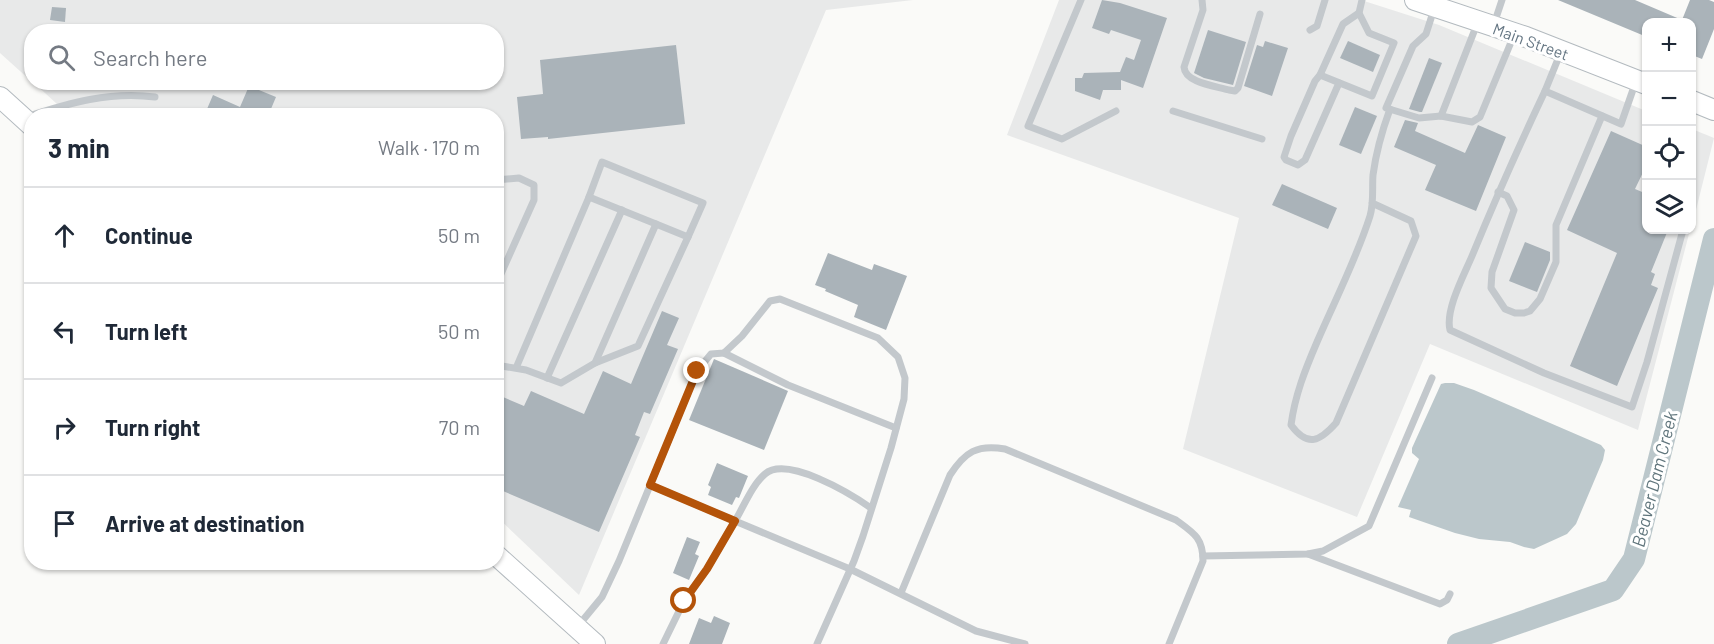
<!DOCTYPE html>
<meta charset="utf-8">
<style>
body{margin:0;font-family:Barlow,sans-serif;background:#f6f6f7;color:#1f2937}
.controls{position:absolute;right:18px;top:18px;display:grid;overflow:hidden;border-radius:12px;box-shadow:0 2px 4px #0004}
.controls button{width:54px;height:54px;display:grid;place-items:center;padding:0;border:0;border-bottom:2px solid #e0e1e3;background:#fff;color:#1f2937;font:30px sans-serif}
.stop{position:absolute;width:18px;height:18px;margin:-14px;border:4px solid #b45309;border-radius:50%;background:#fff}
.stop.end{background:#b45309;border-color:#fff;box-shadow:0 2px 6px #0008}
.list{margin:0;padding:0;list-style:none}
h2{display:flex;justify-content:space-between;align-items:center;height:78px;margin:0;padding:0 24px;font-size:26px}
h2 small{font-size:20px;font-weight:400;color:#747a83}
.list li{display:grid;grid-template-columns:39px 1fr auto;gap:18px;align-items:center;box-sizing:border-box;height:96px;padding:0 24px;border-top:2px solid #e0e1e3}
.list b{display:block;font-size:22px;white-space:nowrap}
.list em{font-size:20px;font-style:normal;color:#747a83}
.icon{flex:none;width:33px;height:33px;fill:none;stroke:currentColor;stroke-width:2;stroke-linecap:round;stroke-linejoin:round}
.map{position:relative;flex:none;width:1714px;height:644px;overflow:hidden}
.search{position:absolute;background:#fff;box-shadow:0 2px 4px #0004;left:24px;top:24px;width:480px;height:66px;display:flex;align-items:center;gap:15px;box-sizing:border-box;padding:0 21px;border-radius:24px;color:#747a83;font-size:22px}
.panel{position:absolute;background:#fff;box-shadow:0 2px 4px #0004;left:24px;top:108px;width:480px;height:462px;border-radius:24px}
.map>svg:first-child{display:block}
</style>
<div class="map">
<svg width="1714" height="644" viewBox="0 0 1714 644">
<rect width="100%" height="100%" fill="#fafaf8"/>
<g fill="#e8e9e9">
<polygon points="0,0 913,0 826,10 579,595 497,517 496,116 69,115 34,83 496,82 496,32 32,32 31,81 0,53"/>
<polygon points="1059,0 1361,0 1439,25 1646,111 1646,230 1690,230 1638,430 1430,344 1357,517 1183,449 1239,218 1007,135"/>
<polygon points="1692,129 1714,138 1692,226"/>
</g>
<polygon fill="#bbc7cb" points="1445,383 1454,383 1474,390 1601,445 1605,450 1603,460 1576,524 1567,534 1534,549 1524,547 1510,542 1479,539 1455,533 1409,517 1411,510 1398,507 1419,459 1412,453 1412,448 1441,384"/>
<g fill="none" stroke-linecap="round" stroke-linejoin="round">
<polyline stroke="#bbc7cb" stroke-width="22" points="1458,644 1613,590 1634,559 1714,239"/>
</g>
<g fill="#aab3b9">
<polygon points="1102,0 1120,3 1167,18 1143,88 1121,80 1121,90 1103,90 1100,100 1075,91 1075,78 1082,78 1084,73 1120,72 1126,57 1134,60 1141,40 1111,30 1109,34 1092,28"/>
<polygon points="1558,0 1635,0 1682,20 1690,0 1709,0 1714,2 1714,29 1702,59 1692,55 1692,22 1647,22 1647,37"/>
<polygon points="52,7 66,8 65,22 50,20"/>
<polygon points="1208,30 1246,42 1233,85 1204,78 1194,73"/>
<polygon points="1265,41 1288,48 1272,96 1244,86 1257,45 1263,47"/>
<polygon points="1348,41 1380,55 1373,72 1340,58"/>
<polygon points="676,45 685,124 548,139 548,137 521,139 517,97 543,94 540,60"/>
<polygon points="1429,58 1442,63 1422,112 1420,112 1409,109"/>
<polygon points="249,86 276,97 268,116 204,116 213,95 240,107"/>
<polygon points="1355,107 1377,116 1361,154 1339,145"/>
<polygon points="1405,120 1418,123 1415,131 1465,153 1478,125 1506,137 1476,211 1425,190 1436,165 1394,147"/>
<polygon points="1611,131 1647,147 1647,164 1635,189 1647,194 1647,230 1668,230 1651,272 1655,274 1651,285 1658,288 1617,386 1570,366 1617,253 1567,230"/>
<polygon points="1282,184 1337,208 1328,229 1272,205"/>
<polygon points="1525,242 1550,252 1550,260 1537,292 1509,281"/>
<polygon points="828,253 872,270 874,264 907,276 886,330 854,317 858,305 825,291 826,289 815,285"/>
<polygon points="662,311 679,318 667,345 678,349 650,414 644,412 635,435 640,437 599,532 496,488 496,394 524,406 531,391 584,414 603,371 631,384"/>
<polygon points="714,359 788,391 764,450 689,420"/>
<polygon points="717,463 748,476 739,498 736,497 732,505 708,495 711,487 708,485"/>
<polygon points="687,537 700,542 695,554 699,556 689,580 673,573"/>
<polygon points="714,616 730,623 722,644 689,644 699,618 711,623"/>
</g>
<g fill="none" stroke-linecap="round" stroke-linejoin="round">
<g stroke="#b3babf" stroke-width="22">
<g id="secondary">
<polyline points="1415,0 1526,37 1646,84"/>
<polyline points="0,97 32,126"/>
<polyline points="1692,101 1714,110"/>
<polyline points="496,555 595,644"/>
</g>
</g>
<g stroke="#c3c8cc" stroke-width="7">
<polyline points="1081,0 1028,126 1062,139 1116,111"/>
<path d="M1202,0L1203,10L1184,67C1185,83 1216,86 1229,90L1235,91L1238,88L1260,14"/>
<polyline points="1434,9 1426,34 1413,46 1386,108 1419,118 1441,116 1472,122 1480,117 1514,35"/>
<polyline points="1494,24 1502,0"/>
<polyline points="1310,30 1317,26 1325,0"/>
<polyline points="1560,54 1545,91 1621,124 1636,81"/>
<polyline points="1320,75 1372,96 1394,43 1369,33 1359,13 1362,0"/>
<polyline points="1339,83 1305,160 1298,165 1286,160 1284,157 1291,136 1315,81 1320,75 1343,24 1359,13"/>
<path d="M1545,91C1519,146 1495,200 1472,256C1464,275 1445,310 1450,330L1544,373L1632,407L1647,362L1683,230"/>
<polyline points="1173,111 1262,139"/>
<polyline points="1441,116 1477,24"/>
<path d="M26,117C69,103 110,91 155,97"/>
<polyline points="496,180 519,178 534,185 534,200 496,285"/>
<polyline points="1498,192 1507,196 1514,210 1492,272 1491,288 1505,309 1515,313 1524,313 1530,311 1540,299 1556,262 1556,225 1602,116"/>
<polyline points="1692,194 1692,197"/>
<polyline points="589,197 602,162 703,203 688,237"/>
<path d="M1372,203L1411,221L1416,236L1336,423C1320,441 1308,448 1291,425C1295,395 1305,370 1317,342C1335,300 1356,260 1370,216C1374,203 1372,188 1373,175C1376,152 1382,131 1390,109"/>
<polyline points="724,353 788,385 896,428"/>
<polyline points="595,363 638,346 688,237 656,224"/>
<polyline points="496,365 526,370 561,383 595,363 656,224 589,197 516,368"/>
<polyline points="547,378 622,210"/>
<path d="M650,485L735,521C744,506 752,485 765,474C787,455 851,494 871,508"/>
<polyline points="1308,554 1440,604 1447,600 1450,594"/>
<polyline points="1203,556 1308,554 1323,551 1369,526 1432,378"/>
<path d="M901,593L950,475C965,452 977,444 1005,449L1176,520C1194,533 1203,538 1203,561L1169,644"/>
<polyline points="578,626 602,597 619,561 697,371 711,354 724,353 742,336 770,301 780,299 878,338 898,357 905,378 904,399 891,448 863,536 854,561 817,644"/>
<polyline points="663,644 684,601 707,569 735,521 850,569 976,631 1025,644"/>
</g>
<use href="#secondary" stroke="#fff" stroke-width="20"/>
</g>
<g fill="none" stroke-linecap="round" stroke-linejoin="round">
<polyline stroke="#b45309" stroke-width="8" points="684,601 707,569 735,521 650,485 697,371"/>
</g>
<g text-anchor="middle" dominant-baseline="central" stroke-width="6" stroke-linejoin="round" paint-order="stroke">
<g font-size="16" fill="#657683" stroke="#fff">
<text transform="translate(1531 41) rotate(20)">Main Street</text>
</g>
<g font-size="18" font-style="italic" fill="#60757c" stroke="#fff">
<text transform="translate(1654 479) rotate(-76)">Beaver Dam Creek</text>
</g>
</g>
</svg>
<div class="controls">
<button>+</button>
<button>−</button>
<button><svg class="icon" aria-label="locate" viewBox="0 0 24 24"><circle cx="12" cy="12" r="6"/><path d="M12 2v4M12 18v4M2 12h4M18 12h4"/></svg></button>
<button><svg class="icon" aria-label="layers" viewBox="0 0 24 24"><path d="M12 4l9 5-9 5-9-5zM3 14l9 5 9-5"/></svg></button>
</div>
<div class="stop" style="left:684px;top:601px"></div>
<div class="stop end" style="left:697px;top:371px"></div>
<div class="search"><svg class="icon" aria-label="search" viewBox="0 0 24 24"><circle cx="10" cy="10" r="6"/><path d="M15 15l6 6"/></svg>Search here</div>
<section class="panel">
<h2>3 min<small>Walk · 170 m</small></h2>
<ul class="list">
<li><svg class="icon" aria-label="ahead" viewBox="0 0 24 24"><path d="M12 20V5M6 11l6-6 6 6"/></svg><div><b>Continue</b></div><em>50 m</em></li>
<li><svg class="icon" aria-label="left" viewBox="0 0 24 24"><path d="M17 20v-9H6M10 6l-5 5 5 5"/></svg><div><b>Turn left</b></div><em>50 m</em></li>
<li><svg class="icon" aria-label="right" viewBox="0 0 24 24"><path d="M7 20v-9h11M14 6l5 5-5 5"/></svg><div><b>Turn right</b></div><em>70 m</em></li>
<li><svg class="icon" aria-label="arrive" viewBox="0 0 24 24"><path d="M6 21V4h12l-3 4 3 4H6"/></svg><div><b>Arrive at destination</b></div></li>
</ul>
</section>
</div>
